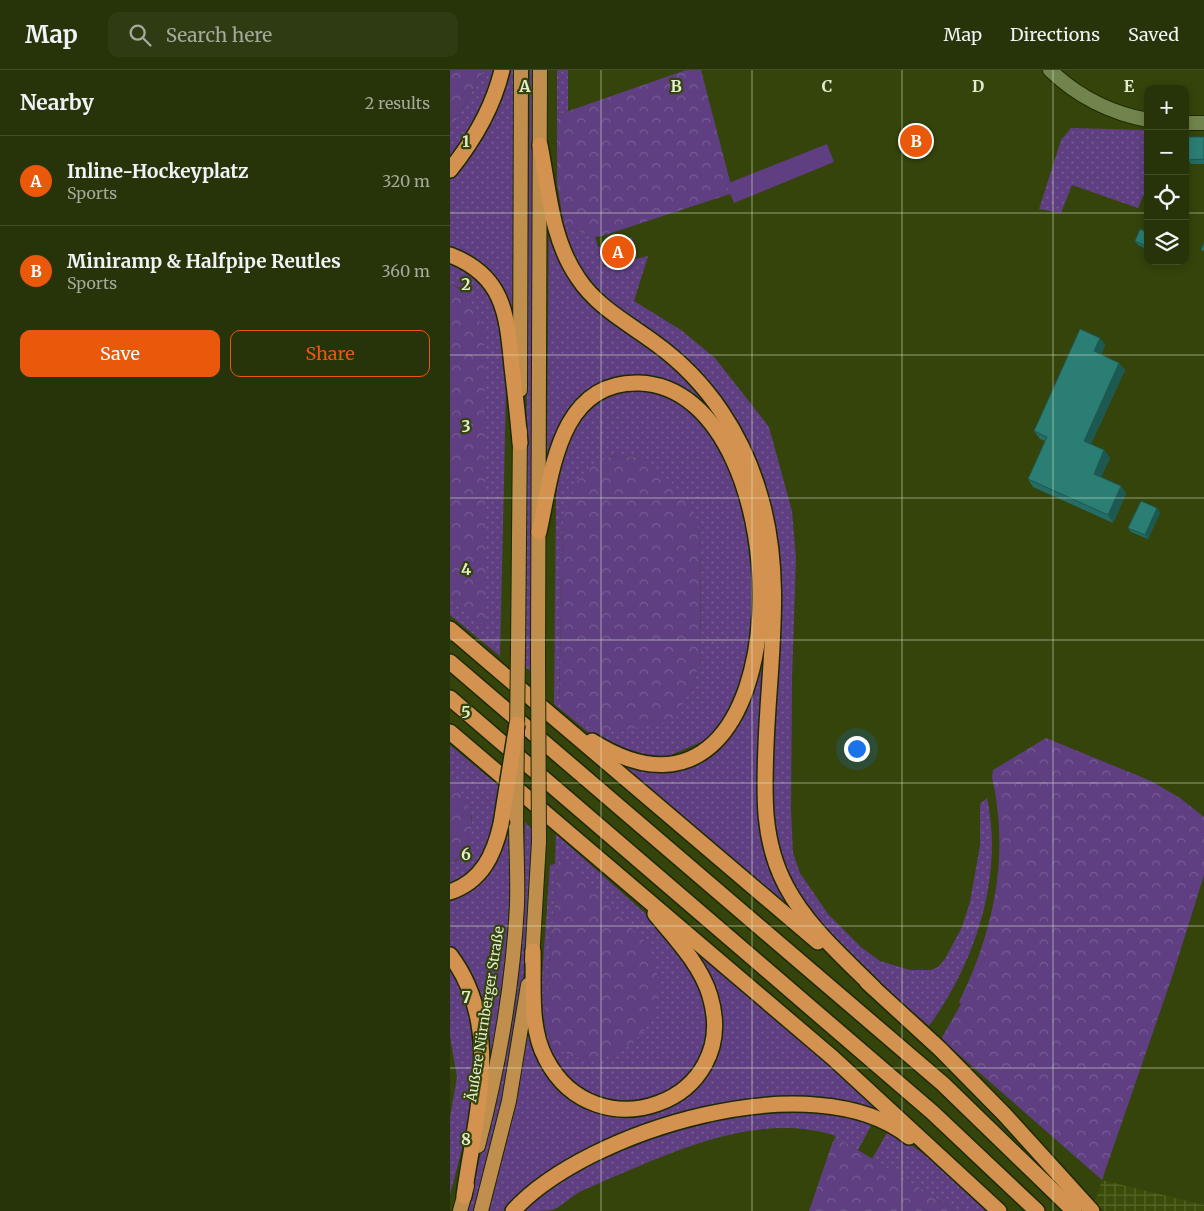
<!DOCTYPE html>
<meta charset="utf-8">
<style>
body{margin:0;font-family:Merriweather,serif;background:#2f3b12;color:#f1f3f6}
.controls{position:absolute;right:15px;top:15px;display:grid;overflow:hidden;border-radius:10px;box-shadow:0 2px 8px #0003}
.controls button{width:45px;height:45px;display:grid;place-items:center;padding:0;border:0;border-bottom:1px solid #434e29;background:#273308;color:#f1f3f6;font:25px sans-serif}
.you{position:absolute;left:406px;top:678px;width:18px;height:18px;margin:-12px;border:4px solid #fff;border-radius:50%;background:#1a73e8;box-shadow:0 0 0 8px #1a73e833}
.badge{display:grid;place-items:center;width:32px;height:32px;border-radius:50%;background:#ea580c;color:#fff;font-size:16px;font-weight:700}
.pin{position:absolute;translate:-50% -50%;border:2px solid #fff;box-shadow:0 1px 5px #0006}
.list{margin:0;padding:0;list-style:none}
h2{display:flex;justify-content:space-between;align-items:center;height:65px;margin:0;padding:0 20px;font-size:21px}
h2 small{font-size:16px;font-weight:400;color:#a4aa9c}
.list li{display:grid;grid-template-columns:32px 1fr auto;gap:15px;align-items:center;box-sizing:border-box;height:90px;padding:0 20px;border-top:1px solid #434e29}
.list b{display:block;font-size:19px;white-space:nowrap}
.list p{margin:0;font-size:16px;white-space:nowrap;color:#a4aa9c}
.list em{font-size:16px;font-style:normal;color:#a4aa9c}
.actions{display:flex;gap:10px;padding:15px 20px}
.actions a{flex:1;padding:11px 0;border:1px solid #ea580c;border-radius:10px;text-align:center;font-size:18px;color:#ea580c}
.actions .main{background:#ea580c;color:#fff}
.icon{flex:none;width:28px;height:28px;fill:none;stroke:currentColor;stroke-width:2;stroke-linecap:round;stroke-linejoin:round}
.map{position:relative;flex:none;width:754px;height:1141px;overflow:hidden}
header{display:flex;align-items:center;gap:30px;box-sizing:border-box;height:70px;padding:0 25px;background:#273308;border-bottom:1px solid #434e29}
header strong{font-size:24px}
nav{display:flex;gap:28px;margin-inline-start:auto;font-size:18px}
.search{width:350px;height:45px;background:#2f3b12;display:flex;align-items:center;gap:12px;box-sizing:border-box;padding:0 18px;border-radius:10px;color:#a4aa9c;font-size:19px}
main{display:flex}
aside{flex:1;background:#273308}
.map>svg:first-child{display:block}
</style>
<header>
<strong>Map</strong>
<div class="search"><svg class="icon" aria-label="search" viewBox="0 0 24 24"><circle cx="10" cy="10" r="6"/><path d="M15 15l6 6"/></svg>Search here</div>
<nav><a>Map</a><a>Directions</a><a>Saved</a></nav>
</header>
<main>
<aside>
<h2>Nearby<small>2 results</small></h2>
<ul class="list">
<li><span class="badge">A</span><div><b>Inline-Hockeyplatz</b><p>Sports</p></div><em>320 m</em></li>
<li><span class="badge">B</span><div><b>Miniramp &amp; Halfpipe Reutles</b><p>Sports</p></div><em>360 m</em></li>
</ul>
<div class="actions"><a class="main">Save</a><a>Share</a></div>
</aside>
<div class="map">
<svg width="754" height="1141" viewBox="0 0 754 1141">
<defs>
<pattern id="industrial-grid" width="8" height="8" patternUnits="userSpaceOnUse" patternTransform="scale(1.25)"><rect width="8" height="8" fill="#3a4c08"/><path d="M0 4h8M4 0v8" fill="none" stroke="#56662b"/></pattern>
<pattern id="grass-dots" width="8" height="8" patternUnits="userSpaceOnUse" patternTransform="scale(1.25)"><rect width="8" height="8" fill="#5f3f82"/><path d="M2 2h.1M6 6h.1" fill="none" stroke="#765b93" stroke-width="1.8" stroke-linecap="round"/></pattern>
<pattern id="forest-crowns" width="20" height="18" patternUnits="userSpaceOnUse" patternTransform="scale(1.25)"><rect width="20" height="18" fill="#5f3f82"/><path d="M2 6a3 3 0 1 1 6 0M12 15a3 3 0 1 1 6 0" fill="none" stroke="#765b93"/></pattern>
</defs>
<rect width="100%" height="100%" fill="#34440b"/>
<polygon fill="url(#industrial-grid)" points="652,1110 754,1135 754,1141 654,1141 645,1132"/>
<g fill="url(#grass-dots)" fill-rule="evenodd">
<polygon points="34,0 49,0 30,48 0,92 0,61"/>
<polygon points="55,0 63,0 65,267 61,240 0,179 0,105"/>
<polygon points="80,0 86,0 81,601 74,597"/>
<polygon points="107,0 118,0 118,41 107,45"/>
<polygon points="621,58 698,60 698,126 693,126 688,138 622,115 611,143 589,139 611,70"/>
<path d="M99,122C103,150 105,181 120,206C138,234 168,251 194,269C222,289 247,312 266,340C340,451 316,586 310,711C311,769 319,797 351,846L349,849L169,698C179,693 187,697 198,698C219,700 242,698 259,684C289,660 296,636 305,600C322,536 319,473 297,410C290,389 281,367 267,350C231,304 162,293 123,341C107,360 102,383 97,407Z"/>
<path d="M114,156L145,167L154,197L198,186L184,231L231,260L265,288L319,357L342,441L346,488L342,607L341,740L343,783L350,803L378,844L411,877L430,891L460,900H481L488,897L495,889L512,857L520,832L530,775V734L537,728C554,806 525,893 479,956C429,912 349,851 329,786C325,774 324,761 321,749L323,460L260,315L239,292L218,274L146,222L127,195Z"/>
<polygon points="0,191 17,198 42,223 57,278 50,586 0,545 0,530 36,555 13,219 0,214"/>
<path d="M179,319L226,327L270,373L298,445L305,544L288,632L267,665L207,691L149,671L104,634L106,429C109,378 123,331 179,319ZM170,386L190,387L248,458L250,480L251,587L241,621L109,637L113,450L155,387Z"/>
<polygon points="0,675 49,716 45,743 50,744 31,796 0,818 0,793 7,790 21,763 22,748 0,701"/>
<polygon points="62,725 58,867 46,960 35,1018 38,981 4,881 0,876 0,826 19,819"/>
<path d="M75,752L82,759C81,800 81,843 76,884C66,972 48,1056 24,1141H16L49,1013L73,815Z"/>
<path d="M106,764L197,845L211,859L247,905L261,946L253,989L223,1023L175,1036L129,1021L97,981L90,936L100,795L105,794ZM109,786L101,972L94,949Z"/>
<polygon points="237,872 431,1040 428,1044 384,1031 183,1063 57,1141 37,1141 62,1045 82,944 120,1024 206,1040 267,975"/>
<polygon points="0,892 8,905 26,965 23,1036 0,1125 0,1048 7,1007 0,966"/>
<path d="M354,1038L423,1052L408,1080L394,1072L382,1074L386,1066C304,1039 212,1087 138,1118C124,1123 115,1134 103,1140C94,1141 78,1141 69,1141L117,1105L198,1067L269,1047Z"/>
<polygon points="439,1059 486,1093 536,1141 507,1141 422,1089"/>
</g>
<g fill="url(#forest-crowns)">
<polygon points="0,0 34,0 0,61"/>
<polygon points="236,0 251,0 283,123 152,166 145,167 114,156 107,113 107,45"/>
<path d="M0,214C22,223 26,242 34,263L36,556L0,530Z"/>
<polygon points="170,386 190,387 205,397 232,423 248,458 250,480 251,587 241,621 221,651 181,659 150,661 109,637 113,450 125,414 142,395 155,387"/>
<path d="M596,668L701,711L730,728L754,747V805L723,904L652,1110L491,969L511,934L509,932C544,861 560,785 542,707L543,700Z"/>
<path d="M0,701C8,713 17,733 21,747C25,763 15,787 0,793Z"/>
<polygon points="109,785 200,877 209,912 205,941 195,959 182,974 160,986 142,990 123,987 109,980 101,972 94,949"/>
<polygon points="394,1072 408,1080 507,1141 359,1141 382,1074"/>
</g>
<g fill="#5f3f82">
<polygon points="377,74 384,92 284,133 276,114"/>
<polygon points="182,167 187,187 154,196 148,177"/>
</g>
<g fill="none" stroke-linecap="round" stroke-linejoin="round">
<g stroke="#1d2900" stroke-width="16">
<g id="tertiary">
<path d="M600,0C628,27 660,43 698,50"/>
<polyline points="735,53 754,53"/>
</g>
</g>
<g stroke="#1d2900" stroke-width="16">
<g id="trunk">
<polyline points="70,320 71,0"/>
<polyline points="68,578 70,361"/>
<polyline points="88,587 90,0"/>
<polyline points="82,891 89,772"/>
<path d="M28,1076C48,999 63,914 67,835C68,806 66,776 66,747"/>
<polyline points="10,1141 17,1116"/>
<polyline points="31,1141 59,1031 78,915"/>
</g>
</g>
<g stroke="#1d2900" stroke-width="18">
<g id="motorway">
<path d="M90,75C99,120 101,169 128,208C147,237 178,253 205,273C258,311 294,366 311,429C334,509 319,593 316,675C314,724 312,771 336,816C357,856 393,887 424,918"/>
<path d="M0,100C25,69 43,38 52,0"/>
<path d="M0,185C55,206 57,246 62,297C65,322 68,348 70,373"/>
<path d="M89,462C102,404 108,311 189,313C358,318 358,806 142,671"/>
<polyline points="0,559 368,872"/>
<polyline points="0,592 493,1014 624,1141"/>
<polyline points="0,628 482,1042 587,1141"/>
<polyline points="0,662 383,988 549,1141"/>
<path d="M0,822C32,811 44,785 51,754"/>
<path d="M83,881C84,916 79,958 96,989C145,1084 292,1033 260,926C251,895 225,868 205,844"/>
<path d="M0,885C54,956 25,1046 14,1126"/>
<polyline points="417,912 490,979 554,1044 642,1141"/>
<path d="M63,1141C137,1060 365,991 459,1067"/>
</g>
</g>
<use href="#tertiary" stroke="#71844d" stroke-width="14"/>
<use href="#trunk" stroke="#c08f4e" stroke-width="14"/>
<use href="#motorway" stroke="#d3924f" stroke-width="15"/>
<g stroke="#1d2900" stroke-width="16" stroke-linecap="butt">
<g id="trunk-bridge">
<polyline points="88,587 89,772"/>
<polyline points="66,747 68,578"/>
</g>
</g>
<g stroke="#1d2900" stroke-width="18" stroke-linecap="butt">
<polyline id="motorway-bridge" points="51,754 67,654"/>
</g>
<use href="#trunk-bridge" stroke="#c08f4e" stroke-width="14"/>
<use href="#motorway-bridge" stroke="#d3924f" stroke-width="15"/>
</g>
<g fill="#246c64">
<polygon points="754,67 754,94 741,94 738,90"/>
<polygon points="698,163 698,180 688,175 685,171"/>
<polygon points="650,268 655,275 651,285 669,293 675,300 641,374 654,380 660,388 651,407 671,416 676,424 663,453 583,417 578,409 595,371 590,369 584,361"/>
<polygon points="707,438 710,443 698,469 681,462 678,458"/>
</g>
<g fill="#1d5851">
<polygon points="650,268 655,275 649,289 644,281"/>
<polygon points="669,293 675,300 639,378 634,371"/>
<polygon points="654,380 660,388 649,412 644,404"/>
<polygon points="671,416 676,424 663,453 658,445"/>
<polygon points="707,438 710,443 698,469 695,465"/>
</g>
<g fill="#2a7e74" stroke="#1d5851">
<polygon points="737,67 754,67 754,89 738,90"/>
<polygon points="690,159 698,163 698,177 685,171"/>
<polygon points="754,172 754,181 751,180"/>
<polygon points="630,259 650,268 644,281 669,293 634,371 654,380 644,404 671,416 658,445 578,409 597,367 584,361"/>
<polygon points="691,431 707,438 695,465 678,458"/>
</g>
<path fill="none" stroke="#e2edd0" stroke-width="1" stroke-opacity="0.55" d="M151,0V1141M302,0V1141M452,0V1141M603,0V1141M0,143H698M735,143H754M0,285H754M0,428H754M0,570H754M0,713H754M0,856H754M0,998H754"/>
<g text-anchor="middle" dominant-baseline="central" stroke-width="4.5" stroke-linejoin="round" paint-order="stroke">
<g font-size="14" fill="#e2edd0" stroke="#34440b">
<text transform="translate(35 944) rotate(-81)">Äußere Nürnberger Straße</text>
</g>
</g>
<g font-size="16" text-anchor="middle" font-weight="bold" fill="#e2edd0" stroke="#34440b" stroke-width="4.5" stroke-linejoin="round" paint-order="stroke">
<text x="75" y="22">A</text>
<text x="226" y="22">B</text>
<text x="377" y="22">C</text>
<text x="528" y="22">D</text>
<text x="679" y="22">E</text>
<text x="16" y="77">1</text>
<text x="16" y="220">2</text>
<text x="16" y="362">3</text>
<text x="16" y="505">4</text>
<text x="16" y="648">5</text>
<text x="16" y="790">6</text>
<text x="16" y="933">7</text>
<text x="16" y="1075">8</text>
</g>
</svg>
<div class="controls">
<button>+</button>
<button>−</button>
<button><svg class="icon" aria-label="locate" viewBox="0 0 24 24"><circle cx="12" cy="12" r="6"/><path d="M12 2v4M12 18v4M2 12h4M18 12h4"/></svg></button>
<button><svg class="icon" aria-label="layers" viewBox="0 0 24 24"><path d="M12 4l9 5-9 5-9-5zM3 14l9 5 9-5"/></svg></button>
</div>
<div class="you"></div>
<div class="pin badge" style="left:168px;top:182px">A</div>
<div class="pin badge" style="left:466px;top:71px">B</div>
</div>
</main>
